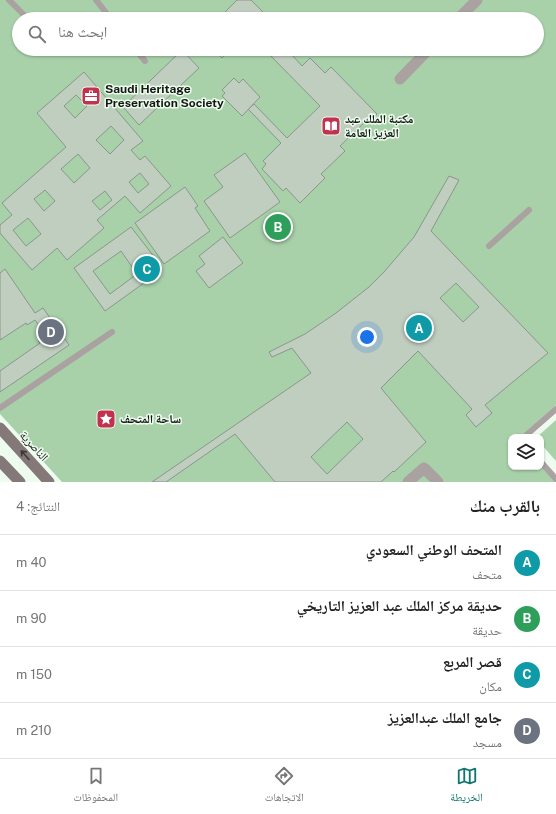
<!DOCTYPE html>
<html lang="ar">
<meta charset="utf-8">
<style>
body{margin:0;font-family:"Public Sans","Noto Naskh Arabic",sans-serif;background:#f6f6f6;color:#222;direction:rtl}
.controls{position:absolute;right:12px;bottom:12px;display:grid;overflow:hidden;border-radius:8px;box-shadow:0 1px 3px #0004}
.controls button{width:36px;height:36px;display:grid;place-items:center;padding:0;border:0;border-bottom:1px solid #e0e0e0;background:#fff;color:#222;font:20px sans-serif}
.you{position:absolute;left:367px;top:337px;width:14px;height:14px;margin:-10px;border:3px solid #fff;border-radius:50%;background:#1a73e8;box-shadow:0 0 0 6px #1a73e833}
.badge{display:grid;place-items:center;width:26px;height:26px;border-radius:50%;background:#0f766e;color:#fff;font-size:13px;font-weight:700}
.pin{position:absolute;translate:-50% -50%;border:2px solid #fff;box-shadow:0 1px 4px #0006}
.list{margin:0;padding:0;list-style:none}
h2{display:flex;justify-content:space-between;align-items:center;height:52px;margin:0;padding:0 16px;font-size:17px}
h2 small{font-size:13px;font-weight:400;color:#767676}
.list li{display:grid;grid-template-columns:26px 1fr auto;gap:12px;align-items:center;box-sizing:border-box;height:56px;padding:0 16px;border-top:1px solid #e0e0e0}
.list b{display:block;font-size:15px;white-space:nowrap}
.list p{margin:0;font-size:13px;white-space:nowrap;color:#767676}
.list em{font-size:13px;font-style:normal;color:#767676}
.icon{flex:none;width:22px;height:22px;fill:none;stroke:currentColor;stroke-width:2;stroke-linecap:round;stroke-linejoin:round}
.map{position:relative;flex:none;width:556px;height:482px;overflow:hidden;direction:ltr}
.search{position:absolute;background:#fff;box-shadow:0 1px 3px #0004;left:12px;right:12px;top:12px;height:44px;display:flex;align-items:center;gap:10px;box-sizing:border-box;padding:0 14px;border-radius:22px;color:#767676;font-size:15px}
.sheet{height:276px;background:#fff}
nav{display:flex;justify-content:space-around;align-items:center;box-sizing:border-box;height:56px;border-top:1px solid #e0e0e0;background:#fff;font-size:11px;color:#767676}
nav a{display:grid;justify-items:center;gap:2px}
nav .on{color:#0f766e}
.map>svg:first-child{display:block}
</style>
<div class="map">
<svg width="556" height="482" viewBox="0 0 556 482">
<rect width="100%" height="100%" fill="#edfcee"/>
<g fill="#a8d1aa" fill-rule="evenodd">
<path d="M0,0H556V405L521,436L522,437H511V467H541V460L556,478V482H62L0,414ZM19,19H537V49H19Z"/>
<polygon points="556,420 556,461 541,444 541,437 537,437"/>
</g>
<g fill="#c0cec0" stroke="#89978a" fill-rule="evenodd">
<polygon points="237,0 251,0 269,18 218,19"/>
<polygon points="213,49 231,49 222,58"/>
<polygon points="264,49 290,49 294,53 292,55 302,66 310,58 325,73 331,67 377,114 370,121 368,119 340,146 345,151 321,174 325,178 300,203 286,188 283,191 262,169 266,164 263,161 281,143 248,109 254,104 287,138 320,106"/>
<polygon points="182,50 199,68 139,125 123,107"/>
<path d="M84,72L143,141L131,150L140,160L145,156L171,186L140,213L125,196L97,220L104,228L67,260L57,248L32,270L0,233V225L12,215L2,203L66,147L37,113ZM76,95L87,106L75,118L64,106ZM111,126L124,140L110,154L96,140ZM78,154L90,168L74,183L61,169ZM140,173L149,184L138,193L129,182ZM45,190L55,201L44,211L34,199ZM105,191L112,200L100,210L92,201ZM28,218L41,234L26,246L13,230Z"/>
<polygon points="234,78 239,83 243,79 260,97 242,116 222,96 225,93 222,90"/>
<polygon points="245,153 280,202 230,238 204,201 223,187 214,175"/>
<path d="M449,176L459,180L431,231L548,353L485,405L492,413L476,427L466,415L472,409L418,351L381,388L426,442L394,472L393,471L381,482H275L235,434L166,482H152L311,373L292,348L272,357L269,352L305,334L336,313L369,287L384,272L414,237ZM456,283L479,307L463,322L440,298ZM347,422L363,439L327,474L311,457Z"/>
<polygon points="185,187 198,206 195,208 210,231 164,264 135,223"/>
<path d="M131,227L152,254L162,270L105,311L74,268ZM121,251L137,274L110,294L93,271Z"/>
<polygon points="223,237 243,263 209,288 196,271 205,264 199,256"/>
<polygon points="5,269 35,313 43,308 69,345 0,392 0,371 40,343 38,341 46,335 35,320 27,325 26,323 0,340 0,273"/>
</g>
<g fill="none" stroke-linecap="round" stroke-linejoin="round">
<g stroke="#aaa1a1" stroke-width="6">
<polyline points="9,0 28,19"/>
<polyline points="96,0 111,19"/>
<polyline points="135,49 145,61"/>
<polyline points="489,246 529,210"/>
<polyline points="0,408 112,332"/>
<polyline points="524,437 556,409"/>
<polyline points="541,462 556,479"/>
</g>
<g stroke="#aaa1a1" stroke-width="11">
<polyline points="458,19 477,0"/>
<polyline points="400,79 429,49"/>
<polyline points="408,482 424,468 438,482"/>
</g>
<g stroke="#857878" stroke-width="11">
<polyline points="0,428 49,482"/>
<polyline points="0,461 20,482"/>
</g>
</g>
<defs><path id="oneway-shaft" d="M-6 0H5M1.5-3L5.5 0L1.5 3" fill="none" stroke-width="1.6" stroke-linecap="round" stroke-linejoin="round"/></defs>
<use stroke="#3b3a36" href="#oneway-shaft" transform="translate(25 455) rotate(-132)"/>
<defs>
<g id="office-square" transform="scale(1)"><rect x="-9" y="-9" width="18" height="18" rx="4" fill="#c2314d" stroke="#edfcee"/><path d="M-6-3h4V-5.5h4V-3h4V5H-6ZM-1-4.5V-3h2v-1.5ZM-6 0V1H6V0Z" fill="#fff"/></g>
<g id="library-square" transform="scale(1)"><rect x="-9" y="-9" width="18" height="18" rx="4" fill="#c2314d" stroke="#edfcee"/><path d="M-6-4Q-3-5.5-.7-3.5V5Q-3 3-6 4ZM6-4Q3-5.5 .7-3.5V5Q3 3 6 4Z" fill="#fff"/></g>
<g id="sight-square" transform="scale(1)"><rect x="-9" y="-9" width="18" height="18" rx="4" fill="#c2314d" stroke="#edfcee"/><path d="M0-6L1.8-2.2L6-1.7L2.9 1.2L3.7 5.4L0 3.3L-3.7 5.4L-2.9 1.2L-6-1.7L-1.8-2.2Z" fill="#fff"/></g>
</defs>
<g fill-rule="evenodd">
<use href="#office-square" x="91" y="96"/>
<use href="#library-square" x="331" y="126"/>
<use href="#sight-square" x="106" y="419"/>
</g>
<g text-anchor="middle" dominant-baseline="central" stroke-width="3" stroke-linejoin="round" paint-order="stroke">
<g font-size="12" font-weight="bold" fill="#131813" stroke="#edfcee" text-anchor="start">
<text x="105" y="89">Saudi Heritage<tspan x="105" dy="14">Preservation Society</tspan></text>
<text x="345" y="119">مكتبة الملك عبد<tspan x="345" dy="14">العزيز العامة</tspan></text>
<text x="120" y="419">ساحة المتحف</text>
</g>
<g font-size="12" fill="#131813" stroke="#edfcee">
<text transform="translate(34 446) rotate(48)">الناصرية</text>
</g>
</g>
</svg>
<div class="controls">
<button><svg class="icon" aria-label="layers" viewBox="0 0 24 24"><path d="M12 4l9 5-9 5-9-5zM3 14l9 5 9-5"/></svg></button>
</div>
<div class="you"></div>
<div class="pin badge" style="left:419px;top:328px;background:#0f9aa8">A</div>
<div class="pin badge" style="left:278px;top:227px;background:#2e9e5b">B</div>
<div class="pin badge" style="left:147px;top:269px;background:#0f9aa8">C</div>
<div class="pin badge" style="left:51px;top:332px;background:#6b7280">D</div>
<div class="search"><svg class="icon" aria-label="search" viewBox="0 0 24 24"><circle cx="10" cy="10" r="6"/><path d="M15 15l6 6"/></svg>ابحث هنا</div>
</div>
<section class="sheet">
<h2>بالقرب منك<small>النتائج: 4</small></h2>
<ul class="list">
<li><span class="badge" style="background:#0f9aa8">A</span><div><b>المتحف الوطني السعودي</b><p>متحف</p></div><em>40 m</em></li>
<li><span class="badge" style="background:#2e9e5b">B</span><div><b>حديقة مركز الملك عبد العزيز التاريخي</b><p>حديقة</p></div><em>90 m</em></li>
<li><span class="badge" style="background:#0f9aa8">C</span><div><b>قصر المربع</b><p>مكان</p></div><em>150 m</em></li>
<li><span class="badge" style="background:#6b7280">D</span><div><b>جامع الملك عبدالعزيز</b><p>مسجد</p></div><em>210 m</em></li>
</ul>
</section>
<nav>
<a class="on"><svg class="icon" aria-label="map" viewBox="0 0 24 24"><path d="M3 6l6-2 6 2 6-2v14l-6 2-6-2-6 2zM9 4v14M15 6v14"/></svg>الخريطة</a>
<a><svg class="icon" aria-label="directions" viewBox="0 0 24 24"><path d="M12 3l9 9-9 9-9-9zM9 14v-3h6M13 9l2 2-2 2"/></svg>الاتجاهات</a>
<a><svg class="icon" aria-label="saved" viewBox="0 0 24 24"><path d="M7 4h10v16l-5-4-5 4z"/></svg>المحفوظات</a>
</nav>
